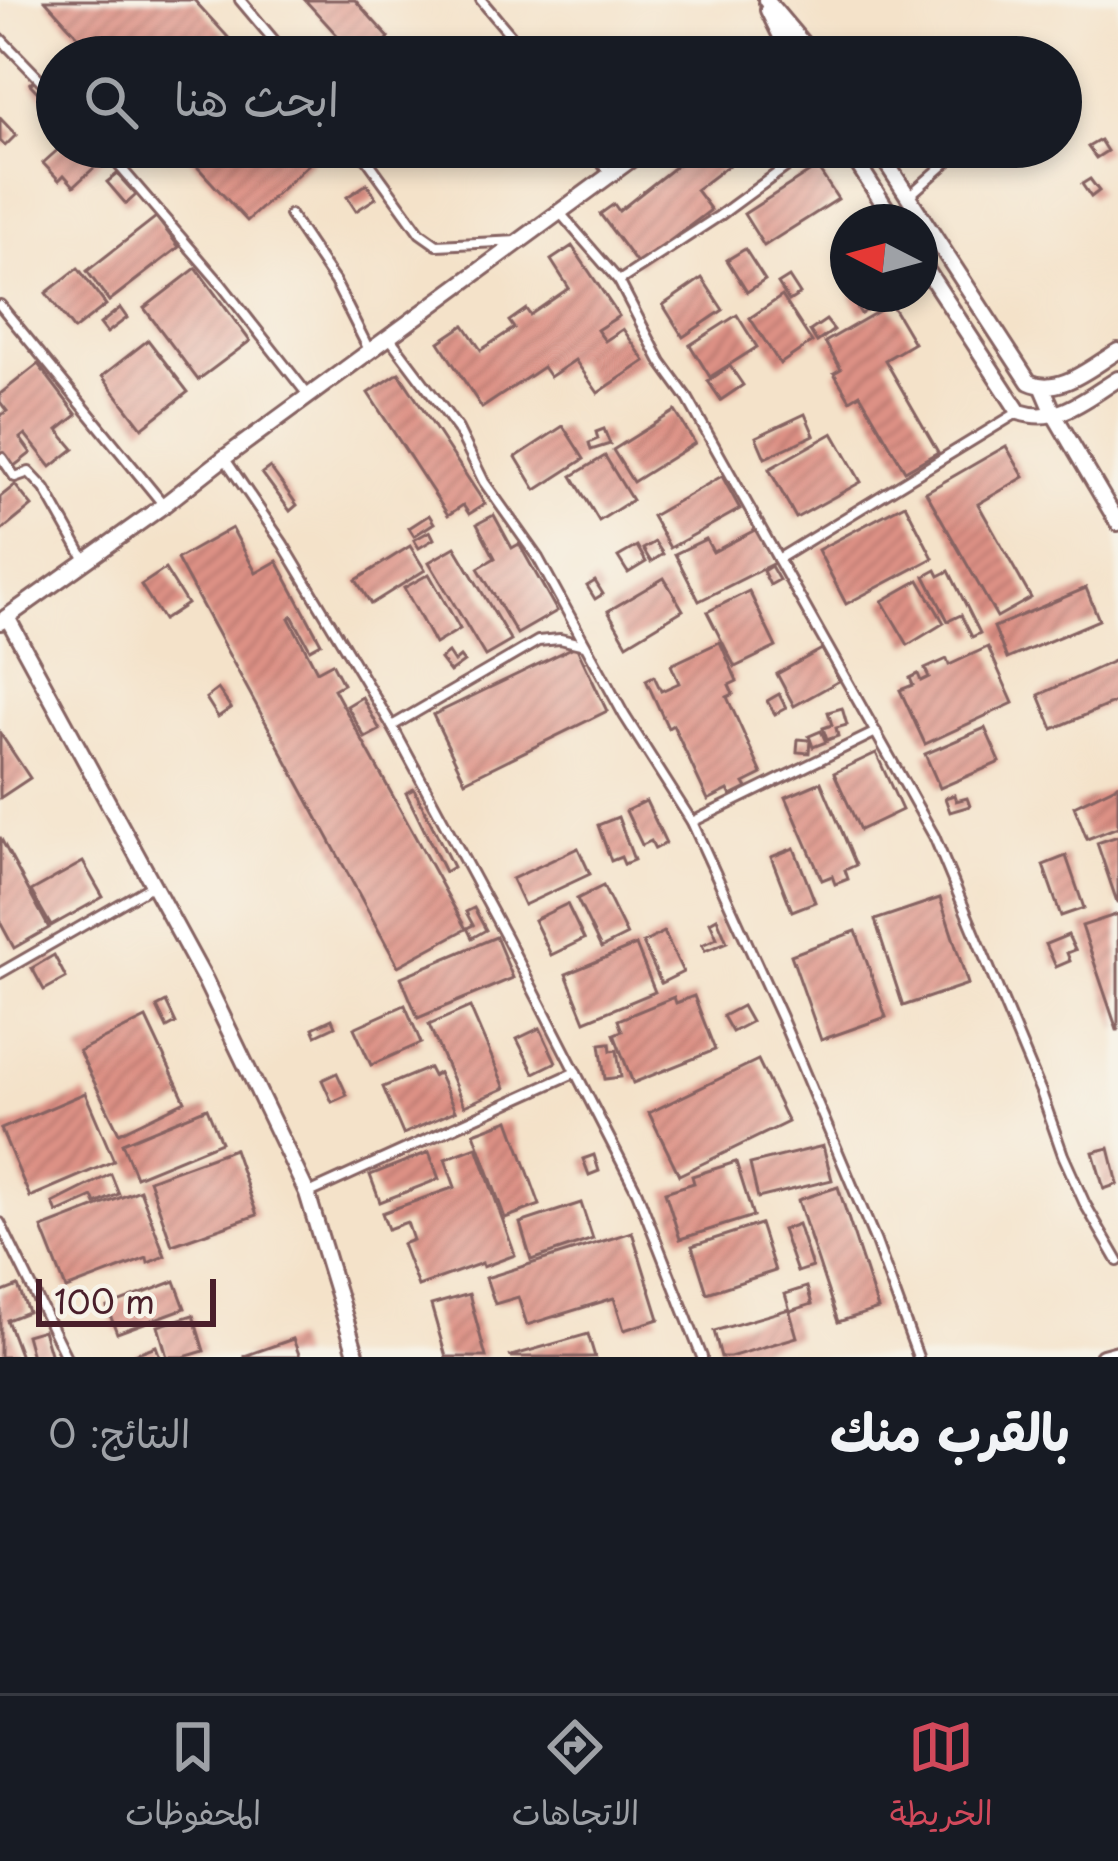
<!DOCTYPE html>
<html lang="ar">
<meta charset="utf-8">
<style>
body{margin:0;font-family:"Playpen Sans","Playpen Sans Arabic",sans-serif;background:#242831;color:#f1f3f6;direction:rtl}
.compass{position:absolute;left:830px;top:204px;width:108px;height:108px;border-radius:50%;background:#171b24;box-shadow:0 6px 18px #0003;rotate:276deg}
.scale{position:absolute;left:36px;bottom:30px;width:180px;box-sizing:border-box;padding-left:12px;border:6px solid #4a1f2b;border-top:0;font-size:33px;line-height:42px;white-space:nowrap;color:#4a1f2b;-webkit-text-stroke:9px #f7f3e8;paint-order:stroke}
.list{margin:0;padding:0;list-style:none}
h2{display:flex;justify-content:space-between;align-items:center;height:156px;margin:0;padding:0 48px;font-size:51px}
h2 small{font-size:39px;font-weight:400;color:#9ea1a6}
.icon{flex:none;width:66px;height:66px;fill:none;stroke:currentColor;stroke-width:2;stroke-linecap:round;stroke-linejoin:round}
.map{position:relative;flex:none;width:1118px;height:1357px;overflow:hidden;direction:ltr}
.search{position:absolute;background:#171b24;box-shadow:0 6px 18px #0003;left:36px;right:36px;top:36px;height:132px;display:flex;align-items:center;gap:30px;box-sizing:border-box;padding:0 42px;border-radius:66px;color:#9ea1a6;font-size:45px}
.sheet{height:336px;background:#171b24}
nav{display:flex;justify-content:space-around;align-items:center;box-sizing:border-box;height:168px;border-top:3px solid #363941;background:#171b24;font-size:33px;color:#9ea1a6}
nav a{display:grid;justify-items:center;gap:6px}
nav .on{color:#d1495b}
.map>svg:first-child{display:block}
</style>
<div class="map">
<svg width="1118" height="1357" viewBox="0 0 1118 1357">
<defs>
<pattern id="building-hatch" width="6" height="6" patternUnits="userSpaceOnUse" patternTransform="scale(3)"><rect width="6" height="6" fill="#dd9185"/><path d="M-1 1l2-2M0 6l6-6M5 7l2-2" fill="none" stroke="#b5766d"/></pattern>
</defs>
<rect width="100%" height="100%" fill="#f7f3e8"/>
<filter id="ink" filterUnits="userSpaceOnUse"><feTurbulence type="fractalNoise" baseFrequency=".00833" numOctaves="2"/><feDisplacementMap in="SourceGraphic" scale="24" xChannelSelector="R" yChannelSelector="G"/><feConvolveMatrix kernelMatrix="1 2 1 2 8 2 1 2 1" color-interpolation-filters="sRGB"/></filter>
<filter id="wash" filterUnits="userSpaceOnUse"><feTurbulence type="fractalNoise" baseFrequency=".004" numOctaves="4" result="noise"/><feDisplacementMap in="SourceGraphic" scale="48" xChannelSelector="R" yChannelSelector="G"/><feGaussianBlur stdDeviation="2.7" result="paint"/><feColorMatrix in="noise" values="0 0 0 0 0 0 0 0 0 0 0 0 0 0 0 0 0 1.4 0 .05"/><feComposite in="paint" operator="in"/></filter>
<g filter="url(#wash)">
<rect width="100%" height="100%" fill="#f4e2c9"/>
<g id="blocks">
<g fill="url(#building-hatch)">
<polygon points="45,0 194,0 246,57 97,57"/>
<polygon points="305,0 355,0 389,38 368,57 357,57"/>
<polygon points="36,79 53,98 48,103 30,84"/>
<polygon points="0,118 16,135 5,146 0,141"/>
<polygon points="1100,140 1107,151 1096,158 1088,147"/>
<polygon points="61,147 99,147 107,156 74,186 64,175 59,180 43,163"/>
<polygon points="179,147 319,147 323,151 247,221"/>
<polygon points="700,147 716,147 729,165 696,190 711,210 638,265 600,214 614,204 619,211"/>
<polygon points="817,167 838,199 764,246 744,214"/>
<polygon points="117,174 136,195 126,204 107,182"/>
<polygon points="1090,179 1099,191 1091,197 1082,184"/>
<polygon points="367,184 376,198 356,211 347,197"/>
<polygon points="156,217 179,247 109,301 87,271"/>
<polygon points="572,246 619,316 597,330 605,341 623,329 645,361 598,393 575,360 550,377 543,367 482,408 439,342 464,325 481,350 514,328 509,321 526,309 530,315 569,288 551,260"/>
<polygon points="745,249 765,280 747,292 727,260"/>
<polygon points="78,268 106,305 74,330 46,293"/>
<polygon points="196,268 250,341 198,380 144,308"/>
<polygon points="789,277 800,294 789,301 778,284"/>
<polygon points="702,278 723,310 683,337 663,305"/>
<polygon points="849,294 893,294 861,314"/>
<polygon points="782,296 812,342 780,364 750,318"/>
<polygon points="891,304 914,343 885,360 938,452 905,471 860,394 850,400 834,373 841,369 825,342"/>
<polygon points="120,308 127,318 107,333 100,324"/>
<polygon points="737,315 757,347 710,377 690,345"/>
<polygon points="826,320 834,330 817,342 810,331"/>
<polygon points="148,340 188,392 142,428 102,376"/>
<polygon points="38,364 77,415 58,430 74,449 51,467 25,434 20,438 31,453 13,467 0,451 0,416 7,411 0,402 0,394"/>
<polygon points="730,366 743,385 721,400 708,381"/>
<polygon points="399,373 485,504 469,514 463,505 448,515 368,393"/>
<polygon points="675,411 695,443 633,482 613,450"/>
<polygon points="805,414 814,435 765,458 756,437"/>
<polygon points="563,426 584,459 536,490 516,457"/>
<polygon points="604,429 610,444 591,450 589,443 598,439 596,432"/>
<polygon points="833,433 861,482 796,518 769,469"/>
<polygon points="1006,446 1024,477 978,504 1031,598 997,617 926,492"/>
<polygon points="605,456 632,500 599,521 572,476"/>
<polygon points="270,467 297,505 290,511 262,473"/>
<polygon points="722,476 740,509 670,548 652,516"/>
<polygon points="15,485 32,506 0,532 0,497"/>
<polygon points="905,504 933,558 846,604 818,550"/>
<polygon points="429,515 434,523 414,536 409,528"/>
<polygon points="494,515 512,548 519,544 557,611 517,634 478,568 495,558 477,524"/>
<polygon points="232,528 256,573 277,561 321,643 310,649 292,616 289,618 317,671 332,663 343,684 334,689 466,929 398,966 177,559"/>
<polygon points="757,529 774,563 699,601 675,554 706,539 713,552"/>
<polygon points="430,531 434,539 419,548 414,540"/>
<polygon points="655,542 663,554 651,562 643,549"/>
<polygon points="410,546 425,570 371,604 356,580"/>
<polygon points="637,546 646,562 628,573 618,557"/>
<polygon points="455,547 511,641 485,656 429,562"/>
<polygon points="771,566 779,580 770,585 763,571"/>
<polygon points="165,569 187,604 163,620 141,585"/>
<polygon points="936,570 939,576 949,571 980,633 972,637 961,615 948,621 925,576"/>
<polygon points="429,574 460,629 435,644 404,588"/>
<polygon points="664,578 683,610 627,644 608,611"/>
<polygon points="919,580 944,623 908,645 882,601"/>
<polygon points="595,581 603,594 595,599 587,586"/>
<polygon points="1086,588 1099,620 1007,659 994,627"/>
<polygon points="749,591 776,647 735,667 707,612"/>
<polygon points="720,642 737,681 729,685 733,694 727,697 762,774 744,783 747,788 731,796 728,790 708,800 673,725 668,728 646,680 654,676 661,691 679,683 671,665"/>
<polygon points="576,646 607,711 465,781 433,715"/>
<polygon points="988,647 1013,703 925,744 900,690 913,685 910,678 918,674 921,681 929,677 925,669 947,659 949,665"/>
<polygon points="822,649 839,681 794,706 777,674"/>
<polygon points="448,653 454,662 460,657 464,662 450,672 440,659"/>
<polygon points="1118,659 1118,701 1053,729 1039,695"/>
<polygon points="218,689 231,708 218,717 206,698"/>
<polygon points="779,694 786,708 775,714 767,701"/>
<polygon points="362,697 380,730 365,738 347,706"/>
<polygon points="842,708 847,725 836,728 838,736 827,740 823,728 832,725 828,712"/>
<polygon points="985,728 1000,762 940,788 925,754"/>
<polygon points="821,731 826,742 813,747 809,736"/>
<polygon points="0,733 30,778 0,798"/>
<polygon points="798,739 810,740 809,753 797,752"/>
<polygon points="876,753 902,810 860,830 834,773"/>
<polygon points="821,782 856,865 845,870 848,879 835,884 832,876 822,880 786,797"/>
<polygon points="1118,785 1118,827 1087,839 1074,806"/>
<polygon points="414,789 453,867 445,872 406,793"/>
<polygon points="954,795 956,801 967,798 970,806 950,812 945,798"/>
<polygon points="646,801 666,843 655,849 651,841 642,845 626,811"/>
<polygon points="618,817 634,860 624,864 621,857 611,861 598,825"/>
<polygon points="1118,836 1118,902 1117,902 1097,843"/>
<polygon points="0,837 49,928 14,948 0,922"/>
<polygon points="578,848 590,874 524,905 512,879"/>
<polygon points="794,848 815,902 792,911 771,857"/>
<polygon points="1066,856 1084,908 1061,916 1043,865"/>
<polygon points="83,862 103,897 51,926 31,891"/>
<polygon points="603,886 627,935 601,948 577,899"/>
<polygon points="940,898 968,984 903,1006 875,920"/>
<polygon points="567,904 584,939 551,955 534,920"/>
<polygon points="474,908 486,930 472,938 467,928 473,925 466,912"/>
<polygon points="1118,914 1118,1030 1117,1030 1082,926"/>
<polygon points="717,918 727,942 705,951 702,945 717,938 710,922"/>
<polygon points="856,931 886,1017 821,1040 791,955"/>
<polygon points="664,932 683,972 661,983 643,943"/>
<polygon points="1068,935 1075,950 1067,953 1070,961 1056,967 1046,944"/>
<polygon points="496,937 513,978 418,1018 401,977"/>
<polygon points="636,945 655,992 585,1021 566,974"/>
<polygon points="54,955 66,978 44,990 32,968"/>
<polygon points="694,996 715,1050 633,1083 614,1034 622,1031 618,1020 674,997 676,1003"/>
<polygon points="166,1002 176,1023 167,1028 157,1007"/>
<polygon points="405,1005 421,1043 371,1065 354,1028"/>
<polygon points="742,1006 751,1022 732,1032 723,1016"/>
<polygon points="470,1007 505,1088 464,1106 429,1025"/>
<polygon points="146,1018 185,1101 119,1133 79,1051"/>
<polygon points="332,1019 335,1026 316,1035 313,1028"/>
<polygon points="540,1028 556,1062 534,1073 517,1039"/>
<polygon points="610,1043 611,1051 617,1050 621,1077 605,1079 600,1044"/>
<polygon points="758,1060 788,1122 679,1175 649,1113"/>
<polygon points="429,1068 433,1076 438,1073 455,1111 403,1134 383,1087"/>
<polygon points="337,1073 347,1095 332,1102 322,1080"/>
<polygon points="85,1093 114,1161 30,1197 1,1129"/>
<polygon points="207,1108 221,1142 136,1177 122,1143"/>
<polygon points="509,1120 540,1205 505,1218 474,1133"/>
<polygon points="823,1146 832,1180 758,1198 750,1164"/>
<polygon points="477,1147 515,1255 483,1267 482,1263 418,1286 402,1244 413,1240 407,1222 388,1229 382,1213 455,1187 445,1159"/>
<polygon points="1109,1148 1118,1184 1104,1189 1093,1152"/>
<polygon points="234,1149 257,1215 172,1245 149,1180"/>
<polygon points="429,1152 439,1179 380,1202 370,1175"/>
<polygon points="594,1155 599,1171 589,1175 583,1159"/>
<polygon points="736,1162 753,1216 680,1239 665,1192 694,1183 692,1176"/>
<polygon points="111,1174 119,1194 96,1204 93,1197 57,1213 53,1203"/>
<polygon points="838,1187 878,1309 838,1322 798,1200"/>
<polygon points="140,1190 165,1256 148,1263 147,1258 66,1289 42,1228"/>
<polygon points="581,1203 593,1239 531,1260 520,1223"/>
<polygon points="760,1224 775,1271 707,1293 692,1246"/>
<polygon points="798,1224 812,1267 797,1272 782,1230"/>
<polygon points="632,1232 659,1319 624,1330 614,1298 527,1325 518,1297 495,1304 486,1278"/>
<polygon points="175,1281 185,1308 117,1333 107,1307"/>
<polygon points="18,1286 28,1312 7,1320 21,1357 0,1357 0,1293"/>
<polygon points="807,1287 812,1304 790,1311 785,1294"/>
<polygon points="469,1294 486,1357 446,1357 431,1305"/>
<polygon points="789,1309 797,1337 730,1357 721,1357 714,1331"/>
<polygon points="193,1315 204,1351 184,1357 167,1357 158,1326"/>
<polygon points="43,1330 51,1357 32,1357 26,1335"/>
<polygon points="588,1334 595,1357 512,1357 511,1356"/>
<polygon points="293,1339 300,1357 244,1357 244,1356"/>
<polygon points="156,1346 160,1357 127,1357"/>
</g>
</g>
</g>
<g filter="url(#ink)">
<use href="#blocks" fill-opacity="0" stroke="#866362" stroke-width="3"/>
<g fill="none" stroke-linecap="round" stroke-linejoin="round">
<g stroke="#866362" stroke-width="14">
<g id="service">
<polyline points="240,0 288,57"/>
<polyline points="481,0 529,57"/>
<polyline points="0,38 57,97"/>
<polyline points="103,147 220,283 308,395"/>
<polyline points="358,147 420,233 437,245 518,241"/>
<polyline points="591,147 610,175"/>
<polyline points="910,195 964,147"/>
<polyline points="561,214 619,281 661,362 688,399 934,836 1041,1092 1063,1155 1085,1204 1118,1261"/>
<polyline points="290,215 335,282 369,350"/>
<polyline points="619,281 719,216 813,147"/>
<polyline points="0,305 163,504"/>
<polyline points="389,337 458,429 484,482 538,558 624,715 692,822 781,1017 876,1242 918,1357"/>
<polyline points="2,458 15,477 29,472 45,489 85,560"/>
<polyline points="225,459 283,544 392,726 506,937 637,1192 702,1357"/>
<polyline points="778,559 1017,413"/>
<polyline points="392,726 538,641 560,639 585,645"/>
<polyline points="692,822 876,732"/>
<polyline points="0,973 155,884"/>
<polyline points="309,1193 576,1072"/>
<polyline points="0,1223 66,1357"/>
</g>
</g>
<g stroke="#866362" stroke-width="20">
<g id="minor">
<polyline points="766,0 814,57"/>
<polyline points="768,10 791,57"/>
<polyline points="847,147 895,222"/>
<path d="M876,147L1029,382C1060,396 1091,367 1118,351"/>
<path d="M920,260L1019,412C1059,425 1085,399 1118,379"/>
<polyline points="1043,388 1055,416 1118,523"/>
<polyline points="7,617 205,980 307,1193 357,1357"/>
<polyline points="0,622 164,505 224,458 648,147"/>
<polyline points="1103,1357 1118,1353"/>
</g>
</g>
<use href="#service" stroke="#fff" stroke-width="8"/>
<use href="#minor" stroke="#fff" stroke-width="14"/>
</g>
</g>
</svg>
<svg class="compass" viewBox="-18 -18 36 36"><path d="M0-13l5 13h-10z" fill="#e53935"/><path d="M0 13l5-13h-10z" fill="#9ea1a6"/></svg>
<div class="scale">100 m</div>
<div class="search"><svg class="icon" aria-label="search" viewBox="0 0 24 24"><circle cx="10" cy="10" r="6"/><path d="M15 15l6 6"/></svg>ابحث هنا</div>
</div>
<section class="sheet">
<h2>بالقرب منك<small>النتائج: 0</small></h2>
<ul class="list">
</ul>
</section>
<nav>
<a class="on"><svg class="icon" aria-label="map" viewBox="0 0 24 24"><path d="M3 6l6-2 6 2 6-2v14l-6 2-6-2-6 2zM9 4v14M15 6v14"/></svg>الخريطة</a>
<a><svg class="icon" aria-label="directions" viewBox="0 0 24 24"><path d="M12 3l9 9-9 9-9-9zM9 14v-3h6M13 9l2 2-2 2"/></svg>الاتجاهات</a>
<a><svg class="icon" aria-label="saved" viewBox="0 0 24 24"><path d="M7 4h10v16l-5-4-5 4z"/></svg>المحفوظات</a>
</nav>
